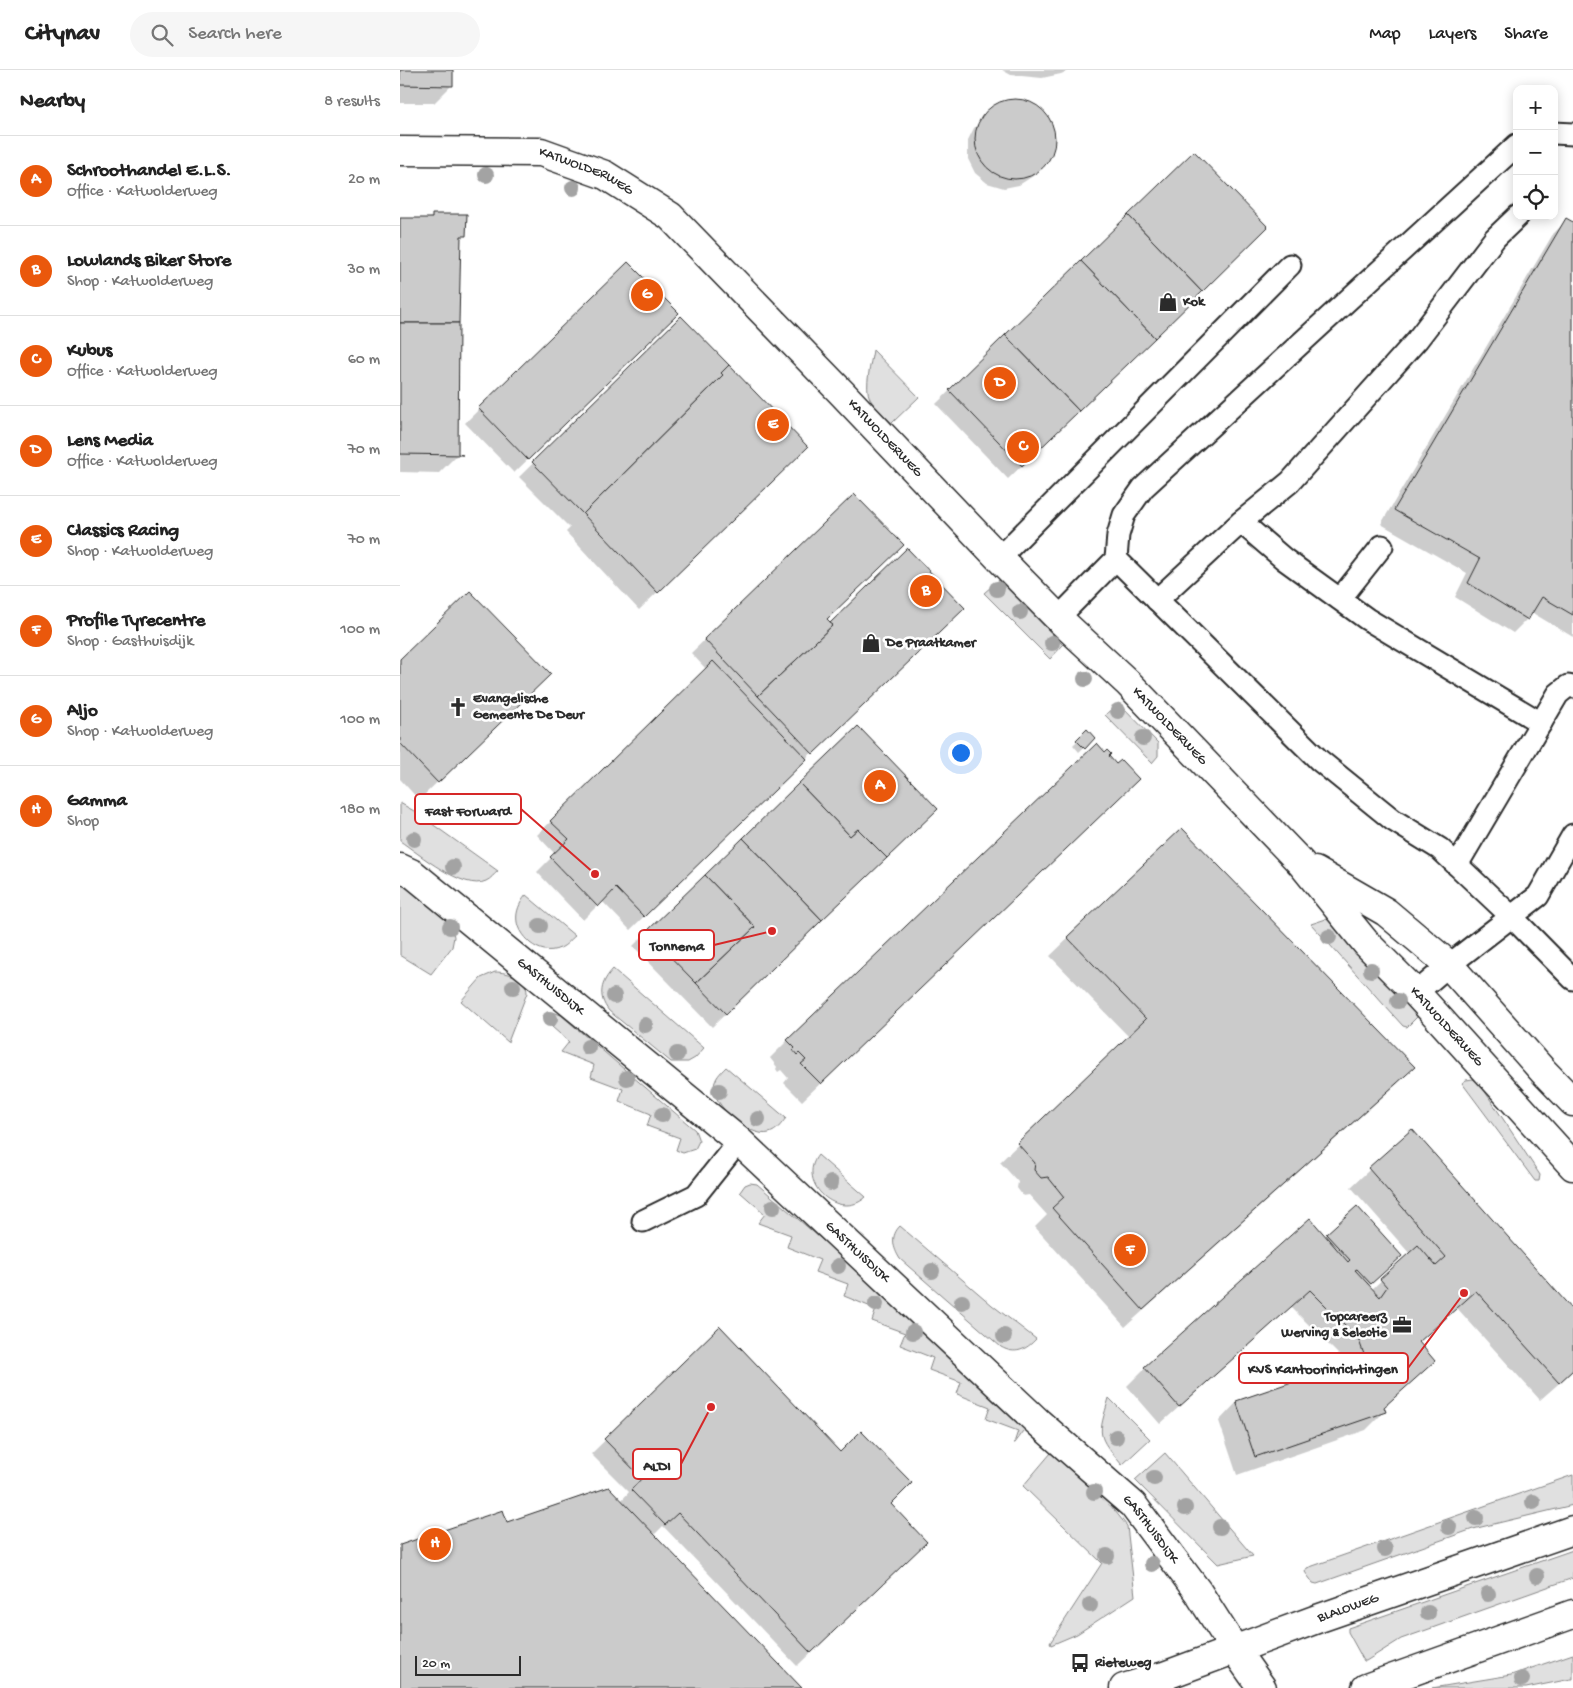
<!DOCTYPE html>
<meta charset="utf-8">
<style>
body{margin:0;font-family:"Gochi Hand",sans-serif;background:#f6f6f6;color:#222}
.controls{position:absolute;right:15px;top:15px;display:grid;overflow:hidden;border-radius:10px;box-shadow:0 2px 12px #0003}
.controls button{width:45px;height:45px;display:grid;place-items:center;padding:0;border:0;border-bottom:1px solid #e0e0e0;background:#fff;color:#222;font:25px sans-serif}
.scale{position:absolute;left:15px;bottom:12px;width:106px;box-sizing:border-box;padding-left:5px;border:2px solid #2b2b2b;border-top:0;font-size:14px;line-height:18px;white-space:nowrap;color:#2b2b2b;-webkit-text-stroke:4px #fff;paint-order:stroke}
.you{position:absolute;left:560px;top:682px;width:18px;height:18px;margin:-12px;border:4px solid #fff;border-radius:50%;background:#1a73e8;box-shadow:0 0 0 8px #1a73e833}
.badge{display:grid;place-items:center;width:32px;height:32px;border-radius:50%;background:#ea580c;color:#fff;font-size:16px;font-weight:700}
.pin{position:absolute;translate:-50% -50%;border:2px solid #fff;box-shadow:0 1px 5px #0006}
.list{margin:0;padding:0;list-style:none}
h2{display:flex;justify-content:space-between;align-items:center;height:65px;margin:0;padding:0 20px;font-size:21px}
h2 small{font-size:16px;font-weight:400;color:#767676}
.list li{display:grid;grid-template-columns:32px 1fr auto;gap:15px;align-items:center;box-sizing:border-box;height:90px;padding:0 20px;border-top:1px solid #e0e0e0}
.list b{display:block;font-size:19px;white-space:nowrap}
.list p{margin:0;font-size:16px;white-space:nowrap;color:#767676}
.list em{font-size:16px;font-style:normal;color:#767676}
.icon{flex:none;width:28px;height:28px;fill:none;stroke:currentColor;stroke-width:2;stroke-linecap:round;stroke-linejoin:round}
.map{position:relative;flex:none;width:1173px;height:1618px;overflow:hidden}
header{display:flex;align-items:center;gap:30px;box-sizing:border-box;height:70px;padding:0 25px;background:#fff;border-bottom:1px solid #e0e0e0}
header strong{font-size:24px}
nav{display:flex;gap:28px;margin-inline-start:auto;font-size:18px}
.search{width:350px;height:45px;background:#f6f6f6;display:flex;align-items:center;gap:12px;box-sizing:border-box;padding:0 18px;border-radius:28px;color:#767676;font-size:19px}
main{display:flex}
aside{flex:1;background:#fff}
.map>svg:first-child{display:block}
</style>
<header>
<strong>Citynav</strong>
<div class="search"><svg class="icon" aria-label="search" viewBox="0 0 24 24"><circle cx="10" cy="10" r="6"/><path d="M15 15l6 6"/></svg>Search here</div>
<nav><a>Map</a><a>Layers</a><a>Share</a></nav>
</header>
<main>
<aside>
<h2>Nearby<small>8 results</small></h2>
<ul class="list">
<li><span class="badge">A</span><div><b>Schroothandel E.L.S.</b><p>Office · Katwolderweg</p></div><em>20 m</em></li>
<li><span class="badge">B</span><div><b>Lowlands Biker Store</b><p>Shop · Katwolderweg</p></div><em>30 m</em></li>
<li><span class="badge">C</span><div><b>Kubus</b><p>Office · Katwolderweg</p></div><em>60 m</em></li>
<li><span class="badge">D</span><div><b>Lens Media</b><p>Office · Katwolderweg</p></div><em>70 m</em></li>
<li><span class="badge">E</span><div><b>Classics Racing</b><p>Shop · Katwolderweg</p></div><em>70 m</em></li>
<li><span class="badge">F</span><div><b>Profile Tyrecentre</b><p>Shop · Gasthuisdijk</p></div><em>100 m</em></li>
<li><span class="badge">G</span><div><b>Aljo</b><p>Shop · Katwolderweg</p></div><em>100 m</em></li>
<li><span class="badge">H</span><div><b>Gamma</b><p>Shop</p></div><em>180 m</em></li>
</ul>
</aside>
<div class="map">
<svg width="1173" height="1618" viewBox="0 0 1173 1618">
<rect width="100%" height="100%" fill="#fff"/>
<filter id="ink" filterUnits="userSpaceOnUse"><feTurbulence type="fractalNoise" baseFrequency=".02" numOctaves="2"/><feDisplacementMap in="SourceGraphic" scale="10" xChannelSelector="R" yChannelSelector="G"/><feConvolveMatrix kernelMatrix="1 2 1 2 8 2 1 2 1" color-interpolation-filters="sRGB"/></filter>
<g filter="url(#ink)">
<g fill="#e0e0e0" stroke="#868686">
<path d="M473,280L519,327L492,353C485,346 475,338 470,329C464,316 471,294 473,280Z"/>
<polygon points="599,510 663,575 650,589 584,523"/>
<polygon points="718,633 720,634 758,673 758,686 752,693 705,645"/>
<path d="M0,733L14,741L98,801C94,804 91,809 86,811C64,822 18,783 0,771Z"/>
<polygon points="0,813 45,846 52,855 54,867 52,877 31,904 0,885"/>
<path d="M126,825L175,866C170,870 166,876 160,878C149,883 139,880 130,873C114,859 112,842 126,825Z"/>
<polygon points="926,849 931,851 1019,945 1007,957 1003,956 911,854"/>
<path d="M213,899L304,978L295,988L288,992H271L209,941C197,926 201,912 213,899Z"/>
<path d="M95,902C108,902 127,908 127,923L108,972L61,931L81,908Z"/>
<polygon points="153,942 161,945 295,1060 299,1071 295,1079 283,1083 276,1080 280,1068 247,1056 251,1044 219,1031 223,1019 191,1007 194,995 161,982 169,972 143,949 148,944"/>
<path d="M326,997L386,1048C381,1054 377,1061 369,1063C350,1068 312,1036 314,1016C315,1008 320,1003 326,997Z"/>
<polygon points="1073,1009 1080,1014 1140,1105 1139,1111 1135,1111 1062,1013 1066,1010"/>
<path d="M418,1085L466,1127C439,1152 396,1113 418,1085Z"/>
<polygon points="350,1113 357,1114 627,1345 627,1357 615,1373 614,1373 618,1361 586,1349 590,1337 557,1324 561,1312 529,1300 533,1288 500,1275 505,1263 472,1251 476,1239 444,1226 448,1214 415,1202 420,1190 387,1177 391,1165 358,1153 365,1144 340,1122 345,1115"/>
<path d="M500,1156L592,1235L636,1269C626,1280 615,1285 601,1277L500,1189C493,1178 490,1166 500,1156Z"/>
<path d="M709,1328L750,1369L722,1395C696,1364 698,1366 709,1328Z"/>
<polygon points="655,1381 699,1421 727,1456 735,1526 677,1564 651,1575 650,1573 702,1493 623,1416 651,1383"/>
<polygon points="765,1383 853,1486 818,1494 735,1410"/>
<polygon points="1173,1405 1173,1435 1073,1459 917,1514 913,1513 905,1502 907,1498"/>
<polygon points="1173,1480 1173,1508 1001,1569 966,1591 964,1591 948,1562 948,1558"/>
<polygon points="1173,1584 1173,1609 1171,1609 1126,1618 1032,1618 1111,1605"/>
</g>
<g fill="#0003">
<polygon points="0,0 52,0 52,15 34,33 0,33"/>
<polygon points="602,0 670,0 661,4 642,8 611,5"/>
<polygon points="621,31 635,36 646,46 651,55 654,71 650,85 633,106 619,115 604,118 587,113 575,103 568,89 568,70 574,58 595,36 605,32"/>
<polygon points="794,83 853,171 608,409 536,334"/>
<polygon points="33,145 65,165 59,171 57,385 39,403 0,402 0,149 28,150"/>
<polygon points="1167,150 1173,154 1173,567 1131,542 1127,549 1113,563 1055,527 1067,503 981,454 1153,164"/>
<polygon points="228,194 264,257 114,403 65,353"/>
<polygon points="281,248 388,395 239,540 166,462 170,458 119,407"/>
<polygon points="454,426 426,549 430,555 549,552 398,696 230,860 202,831 183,850 137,802 155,784 137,765 306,599 291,583"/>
<polygon points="0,590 131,621 19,730 0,709"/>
<polygon points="687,661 694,668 679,682 673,675"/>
<polygon points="707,686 720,727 402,1031 384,1013 388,1008 381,1000 378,1002 376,999 377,997 370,988 388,970"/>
<polygon points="522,753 312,957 233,876 247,862"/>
<polygon points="782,759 1013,997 996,1015 725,1257 635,1157 647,1145 629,1125 623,1126 617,1118 618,1112 600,1092 729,967 650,886"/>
<polygon points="1011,1061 1173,1242 1173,1301 1140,1330 1057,1238 1018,1273 1034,1291 983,1338 984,1342 966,1360 837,1405 819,1351 837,1332 944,1296 940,1286 891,1237 760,1354 727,1316 745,1298 910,1151 924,1167 957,1138 1000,1186 968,1217 971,1220 1010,1184 951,1117"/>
<polygon points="320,1258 489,1434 512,1486 397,1596 263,1456 254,1465 401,1618 0,1618 0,1477 221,1431 229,1422 191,1384"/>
</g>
<g fill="#cbcbcb" stroke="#2b2b2b">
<polygon points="0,0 53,0 53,16 0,15"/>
<circle cx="615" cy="69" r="40"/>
<polygon points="794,81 868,157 802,222 728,145"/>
<polygon points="32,144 67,144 66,166 61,166 59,253 0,253 0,148 32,148"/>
<polygon points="728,145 802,222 755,268 681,191"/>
<polygon points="1166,148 1173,152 1173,545 1142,527 1128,550 1068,513 1080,489 994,440"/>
<polygon points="681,191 755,268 679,341 605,265"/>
<polygon points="228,192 279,243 128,390 78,338"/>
<polygon points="281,246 329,295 321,303 323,305 183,444 132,392"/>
<polygon points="0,253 59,253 58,384 63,385 0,384"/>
<polygon points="605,265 679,341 622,396 549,320"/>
<polygon points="329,295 408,377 258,523 183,444 323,305 321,303"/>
<polygon points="454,424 504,475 427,549 433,555 358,626 304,569"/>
<polygon points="507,478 565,538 413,684 358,626 433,555 430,553"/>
<polygon points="70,521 151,604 38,713 0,673 0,589"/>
<polygon points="313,591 407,689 244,847 216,818 198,837 150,787 169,769 150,751"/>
<polygon points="458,656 538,739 487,788 458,759 450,766 399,713"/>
<polygon points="687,659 695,668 685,679 676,670"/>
<polygon points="697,673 705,682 707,680 711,684 709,686 716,694 721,690 739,709 421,1014 401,994 406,990 399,983 397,985 393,980 395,978 387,970"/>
<polygon points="399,713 450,766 458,759 487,788 422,850 343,768"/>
<polygon points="41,724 48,731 40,739 34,731"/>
<polygon points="782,758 1015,997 743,1240 652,1138 664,1127 648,1107 641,1108 634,1100 635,1093 617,1073 746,949 667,867"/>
<polygon points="343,768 422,850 326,944 296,913 355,857 305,805"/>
<polygon points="305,805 355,857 296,913 246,862"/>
<polygon points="1012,1059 1173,1240 1173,1300 1159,1313 1076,1221 1019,1272 1035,1291 984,1337 986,1342 855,1387 836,1331 965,1287 958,1268 910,1220 779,1337 744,1297 910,1148 948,1192 950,1190 926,1164 957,1136 1002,1186 971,1214 957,1199 955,1200 980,1227 987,1217 980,1209 1018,1175 1036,1196 1046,1187 968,1098"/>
<polygon points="320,1256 440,1382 461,1361 512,1413 491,1434 527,1472 411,1583 278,1443 265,1455 231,1420 242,1408 204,1369"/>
<polygon points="209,1417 402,1618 0,1618 0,1475 103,1440 107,1452"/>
</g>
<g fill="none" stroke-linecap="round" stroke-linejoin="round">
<g stroke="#2b2b2b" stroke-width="25">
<g id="lane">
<polyline points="1154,63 1173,64"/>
<polyline points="841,452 890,412 1017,270 1095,168 1118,146"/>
<polyline points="599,488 890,195"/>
<polyline points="716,489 919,690 993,750 1040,779 1112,847 1173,909"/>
<polyline points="940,529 982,476"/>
<polyline points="757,530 841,452 884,489 967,549 1141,653"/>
<polyline points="658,548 716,489 718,465 724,445 743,418 1117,75"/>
<polyline points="1057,795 1158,624 1168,616 1173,617"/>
<polyline points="1016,923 1049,895 1138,826 1173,765"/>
<polyline points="243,1151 296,1125 339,1071"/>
</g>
</g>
<g stroke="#2b2b2b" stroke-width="31">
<g id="street">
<path id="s1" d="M0,81L141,82L205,105L270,146L442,323L599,488L658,548L729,614L901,793L966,873L1016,923L1173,1096"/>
<path id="s2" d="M0,798L13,804L339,1071L639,1353L733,1435L798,1522L835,1580L862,1618"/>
<polyline points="915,801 986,842 1049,895 1143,1001 1173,1032"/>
</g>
</g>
<g stroke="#2b2b2b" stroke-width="31">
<g id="primary">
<path id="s3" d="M724,1618L764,1606L917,1549L1173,1460"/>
<polyline points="966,1618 1173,1544"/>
</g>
</g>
<use href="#lane" stroke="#fff" stroke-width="21"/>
<use href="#street" stroke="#fff" stroke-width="28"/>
<use href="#primary" stroke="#fff" stroke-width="28"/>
</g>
<g fill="#a3a3a3">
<circle cx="86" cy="105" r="8"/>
<circle cx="173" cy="118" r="8"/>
<circle cx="597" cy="519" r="8"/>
<circle cx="620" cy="542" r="8"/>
<circle cx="652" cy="573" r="8"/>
<circle cx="685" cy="609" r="8"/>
<circle cx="718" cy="641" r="8"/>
<circle cx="743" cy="668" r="8"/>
<circle cx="14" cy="769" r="8"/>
<circle cx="53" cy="797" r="8"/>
<circle cx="140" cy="856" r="8"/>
<circle cx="50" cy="857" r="8"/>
<circle cx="929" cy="867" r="8"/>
<circle cx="971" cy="900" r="8"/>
<circle cx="113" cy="917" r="8"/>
<circle cx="214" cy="926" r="8"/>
<circle cx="998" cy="931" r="8"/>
<circle cx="150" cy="949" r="8"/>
<circle cx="245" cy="955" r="8"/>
<circle cx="188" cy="977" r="8"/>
<circle cx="277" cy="984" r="8"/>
<circle cx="227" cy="1008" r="8"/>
<circle cx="319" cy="1021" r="8"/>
<circle cx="262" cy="1045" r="8"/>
<circle cx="358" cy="1049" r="8"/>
<circle cx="431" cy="1113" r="8"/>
<circle cx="373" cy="1137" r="8"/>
<circle cx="438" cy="1196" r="8"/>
<circle cx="532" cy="1201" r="8"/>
<circle cx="562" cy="1232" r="8"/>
<circle cx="476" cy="1234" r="8"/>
<circle cx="513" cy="1262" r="8"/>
<circle cx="604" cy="1266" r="8"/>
<circle cx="716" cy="1367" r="8"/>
<circle cx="754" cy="1408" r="8"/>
<circle cx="694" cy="1422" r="8"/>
<circle cx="1133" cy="1432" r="8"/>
<circle cx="785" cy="1438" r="8"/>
<circle cx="1076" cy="1448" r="8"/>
<circle cx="820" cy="1457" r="8"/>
<circle cx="1049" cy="1457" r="8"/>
<circle cx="985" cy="1479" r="8"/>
<circle cx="707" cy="1486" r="8"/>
<circle cx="752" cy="1494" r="8"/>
<circle cx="1137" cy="1506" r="8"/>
<circle cx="1088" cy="1524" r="8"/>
<circle cx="690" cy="1535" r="8"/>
<circle cx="1028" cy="1543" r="8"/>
<circle cx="1122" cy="1609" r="8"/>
</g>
</g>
<defs>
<g id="shop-bare" transform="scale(1.5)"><path d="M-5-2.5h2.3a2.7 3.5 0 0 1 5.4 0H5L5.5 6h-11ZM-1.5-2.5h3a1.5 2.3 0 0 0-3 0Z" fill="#2b2b2b" stroke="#fff" stroke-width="2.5" paint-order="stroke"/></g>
<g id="church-bare" transform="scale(1.5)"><path d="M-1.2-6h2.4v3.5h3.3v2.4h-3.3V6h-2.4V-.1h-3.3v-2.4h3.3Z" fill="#2b2b2b" stroke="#fff" stroke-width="2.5" paint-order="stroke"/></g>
<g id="office-bare" transform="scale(1.5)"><path d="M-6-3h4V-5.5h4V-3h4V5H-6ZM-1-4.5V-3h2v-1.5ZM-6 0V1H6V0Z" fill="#2b2b2b" stroke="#fff" stroke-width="2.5" paint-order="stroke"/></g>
<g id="bus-bare" transform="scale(1.5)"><path d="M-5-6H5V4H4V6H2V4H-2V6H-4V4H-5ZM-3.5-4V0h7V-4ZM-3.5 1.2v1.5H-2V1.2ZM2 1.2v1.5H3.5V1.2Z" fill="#2b2b2b" stroke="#fff" stroke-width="2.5" paint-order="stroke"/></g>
</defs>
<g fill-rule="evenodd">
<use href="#shop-bare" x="768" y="232"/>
<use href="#shop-bare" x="471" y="573"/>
<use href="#church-bare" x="58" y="637"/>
<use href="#office-bare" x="1002" y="1255"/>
<use href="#bus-bare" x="680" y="1593"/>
</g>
<g text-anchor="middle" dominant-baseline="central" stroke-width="5" stroke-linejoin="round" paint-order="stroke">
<g font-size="14" fill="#2b2b2b" stroke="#fff">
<text stroke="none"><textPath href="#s1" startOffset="190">KATWOLDERWEG</textPath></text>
<text stroke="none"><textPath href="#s1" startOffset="595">KATWOLDERWEG</textPath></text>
<text stroke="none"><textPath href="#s1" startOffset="1000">KATWOLDERWEG</textPath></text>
<text stroke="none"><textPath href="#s2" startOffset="192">GASTHUISDIJK</textPath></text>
<text stroke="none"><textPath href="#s1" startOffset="1409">KATWOLDERWEG</textPath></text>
<text stroke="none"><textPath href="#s2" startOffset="598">GASTHUISDIJK</textPath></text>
<text stroke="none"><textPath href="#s2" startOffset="1002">GASTHUISDIJK</textPath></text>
<text stroke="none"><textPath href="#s3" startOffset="238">BLALOWEG</textPath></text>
</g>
<g font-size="14" font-weight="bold" fill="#2b2b2b" stroke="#fff" text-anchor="start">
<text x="783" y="232">Kok</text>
<text x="486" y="573">De Praatkamer</text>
<text x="73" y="629">Evangelische<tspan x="73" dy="16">Gemeente De Deur</tspan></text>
<text x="987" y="1247" text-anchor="end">Topcareerz<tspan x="987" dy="16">Werving &amp; Selectie</tspan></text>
<text x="695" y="1593">Rieteweg</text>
</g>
</g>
<path fill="none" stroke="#d62828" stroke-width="2" d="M195 804L121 739M372 861L314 875M1064 1223L1008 1298M311 1337L281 1394"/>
<g fill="#d62828" stroke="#fff" stroke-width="2">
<circle cx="195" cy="804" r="5"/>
<circle cx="372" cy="861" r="5"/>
<circle cx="1064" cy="1223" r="5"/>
<circle cx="311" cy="1337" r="5"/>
</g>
<g fill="#fff" stroke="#d62828" stroke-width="2">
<rect x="15" y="724" width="106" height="30" rx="5"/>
<rect x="239" y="860" width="75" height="30" rx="5"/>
<rect x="839" y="1283" width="169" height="30" rx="5"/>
<rect x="233" y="1379" width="48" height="30" rx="5"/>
</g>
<g font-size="15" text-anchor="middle" font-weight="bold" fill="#2b2b2b">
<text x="68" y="745">Fast Forward</text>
<text x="277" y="880">Tonnema</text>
<text x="923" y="1303">KVS Kantoorinrichtingen</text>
<text x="257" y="1400">ALDI</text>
</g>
</svg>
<div class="controls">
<button>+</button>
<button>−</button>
<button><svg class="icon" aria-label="locate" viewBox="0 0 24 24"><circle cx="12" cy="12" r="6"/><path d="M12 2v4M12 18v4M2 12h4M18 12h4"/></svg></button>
</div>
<div class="scale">20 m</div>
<div class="you"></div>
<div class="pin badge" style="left:480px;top:716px">A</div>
<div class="pin badge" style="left:526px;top:521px">B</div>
<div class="pin badge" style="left:623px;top:377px">C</div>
<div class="pin badge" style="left:600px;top:313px">D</div>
<div class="pin badge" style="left:373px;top:355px">E</div>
<div class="pin badge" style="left:730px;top:1180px">F</div>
<div class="pin badge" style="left:247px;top:225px">G</div>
<div class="pin badge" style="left:35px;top:1474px">H</div>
</div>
</main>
